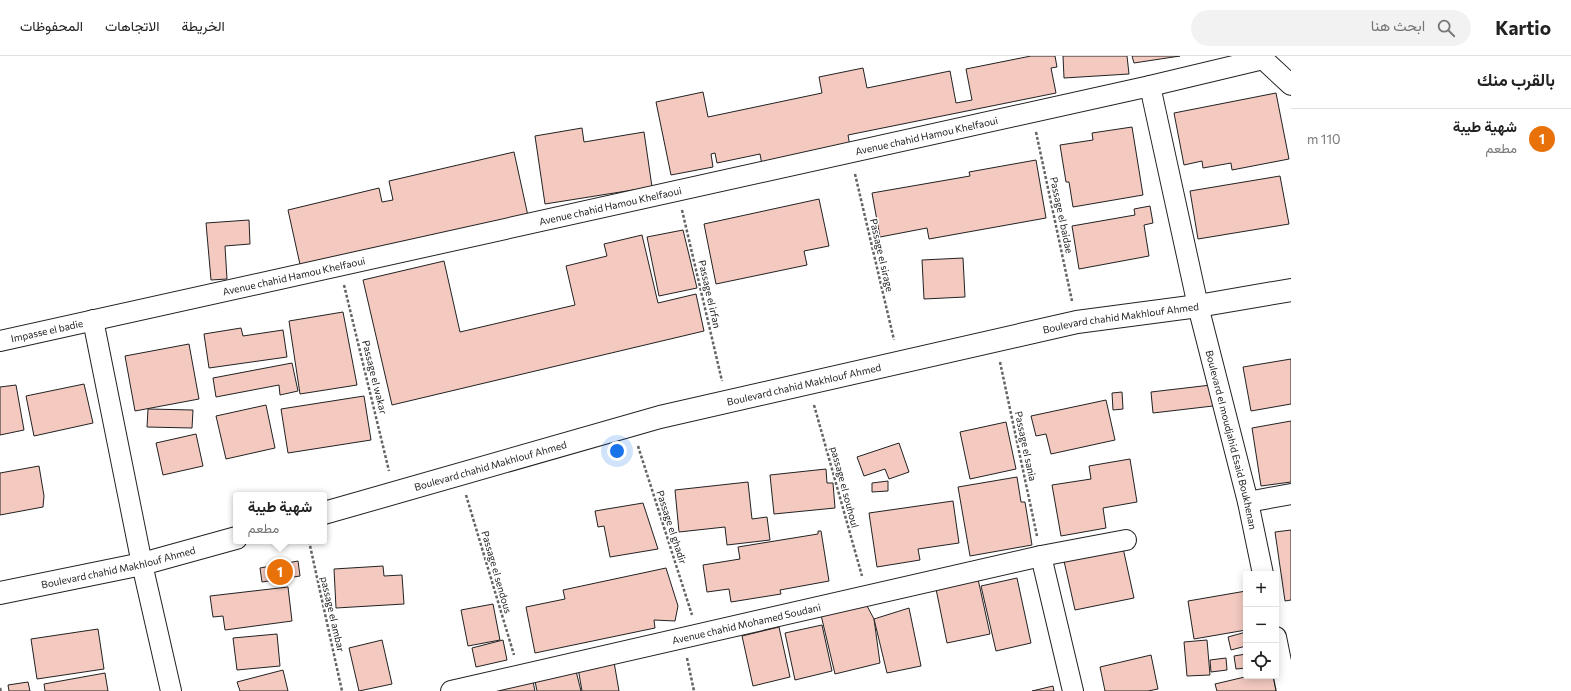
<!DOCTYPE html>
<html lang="ar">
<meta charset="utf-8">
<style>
body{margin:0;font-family:Commissioner,Vazirmatn,sans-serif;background:#f2f2f2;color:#222;direction:rtl}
.controls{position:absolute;right:12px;bottom:12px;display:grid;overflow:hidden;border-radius:4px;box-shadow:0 2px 10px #0003}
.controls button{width:36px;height:36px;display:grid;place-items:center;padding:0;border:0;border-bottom:1px solid #e0e0e0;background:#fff;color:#222;font:20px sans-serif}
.you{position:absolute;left:617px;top:395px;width:14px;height:14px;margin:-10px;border:3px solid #fff;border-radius:50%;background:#1a73e8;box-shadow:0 0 0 6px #1a73e833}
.badge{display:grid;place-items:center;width:26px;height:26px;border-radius:50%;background:#c62828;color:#fff;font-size:13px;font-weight:700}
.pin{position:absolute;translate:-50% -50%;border:2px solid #fff;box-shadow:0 1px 4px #0006}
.popup{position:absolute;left:233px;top:436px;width:94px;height:52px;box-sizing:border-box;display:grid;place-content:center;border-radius:4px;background:#fff;filter:drop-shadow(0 1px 3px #0005);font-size:13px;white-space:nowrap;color:#767676}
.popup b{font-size:15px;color:#222}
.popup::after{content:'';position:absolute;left:50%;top:100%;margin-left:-8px;border:8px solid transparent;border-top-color:#fff}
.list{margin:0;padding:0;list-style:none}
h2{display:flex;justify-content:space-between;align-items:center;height:52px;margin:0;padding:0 16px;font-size:17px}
h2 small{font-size:13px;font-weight:400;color:#767676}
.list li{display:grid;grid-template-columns:26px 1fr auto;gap:12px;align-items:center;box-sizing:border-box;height:60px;padding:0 16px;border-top:1px solid #e0e0e0}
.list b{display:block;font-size:15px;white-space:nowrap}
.list p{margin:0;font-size:13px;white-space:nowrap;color:#767676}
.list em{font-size:13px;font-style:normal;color:#767676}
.icon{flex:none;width:22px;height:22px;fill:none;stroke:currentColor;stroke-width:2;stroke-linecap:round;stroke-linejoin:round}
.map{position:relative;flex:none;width:1291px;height:635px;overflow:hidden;direction:ltr}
header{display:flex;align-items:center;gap:24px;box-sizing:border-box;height:56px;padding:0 20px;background:#fff;border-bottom:1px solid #e0e0e0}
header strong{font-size:19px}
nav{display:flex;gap:22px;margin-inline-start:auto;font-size:14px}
.search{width:280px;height:36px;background:#f2f2f2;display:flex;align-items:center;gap:10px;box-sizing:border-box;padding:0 14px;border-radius:22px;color:#767676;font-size:15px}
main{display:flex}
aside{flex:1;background:#fff}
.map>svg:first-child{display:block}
</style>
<header>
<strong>Kartio</strong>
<div class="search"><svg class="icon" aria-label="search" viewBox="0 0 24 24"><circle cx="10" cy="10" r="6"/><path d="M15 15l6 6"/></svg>ابحث هنا</div>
<nav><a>الخريطة</a><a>الاتجاهات</a><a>المحفوظات</a></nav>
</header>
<main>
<aside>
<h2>بالقرب منك<small></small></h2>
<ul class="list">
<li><span class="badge" style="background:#e8710a">1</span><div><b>شهية طيبة</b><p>مطعم</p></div><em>110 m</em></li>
</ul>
</aside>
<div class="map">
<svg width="1291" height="635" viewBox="0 0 1291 635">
<rect width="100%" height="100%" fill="#fff"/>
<g fill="#f3c9c0" stroke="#222">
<polygon points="1031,0 1055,0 1057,11 1051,12 1056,37 848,79 850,91 762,109 760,98 717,107 715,97 711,98 713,111 671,119 656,46 703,36 708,61 822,37 819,21 863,12 867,32 950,15 956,47 972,44 966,13"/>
<polygon points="1063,0 1127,0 1129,18 1064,22"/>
<polygon points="1132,0 1180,0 1134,7"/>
<polygon points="1276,37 1289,103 1232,114 1231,107 1203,112 1202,105 1184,109 1174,57"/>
<polygon points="1132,71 1143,139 1073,151 1069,126 1066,126 1060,89 1093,84 1092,77"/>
<polygon points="582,72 584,86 644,76 652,131 545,148 535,80"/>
<polygon points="514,96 528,160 301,213 288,154 379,132 382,146 393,144 389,125"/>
<polygon points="1036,104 1046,162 929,183 927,172 880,181 872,137 970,120 969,116"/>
<polygon points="1280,120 1289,168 1198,183 1190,135"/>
<polygon points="819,143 829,190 804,195 807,209 716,228 704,168"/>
<polygon points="1150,150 1153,167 1144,169 1149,200 1079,213 1072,170 1135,159 1134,153"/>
<polygon points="249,164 250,188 225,190 227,223 211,224 206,167"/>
<polygon points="683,174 697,232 659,240 647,181"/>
<polygon points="642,179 658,247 696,238 704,275 392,349 363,224 444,205 460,276 575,249 566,210 607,200 604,188"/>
<polygon points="963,202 965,241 924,243 922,204"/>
<polygon points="343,256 357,329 300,338 289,265"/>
<polygon points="241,272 243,280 283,274 287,301 209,312 204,278"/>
<polygon points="189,288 199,343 135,355 125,300"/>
<polygon points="1291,303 1291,348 1251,355 1243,311"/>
<polygon points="292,307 298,335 280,339 279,329 216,341 213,322"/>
<polygon points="84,328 93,367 34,380 26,340"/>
<polygon points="16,329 24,374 0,379 0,331"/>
<polygon points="1211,329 1213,350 1153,357 1151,336"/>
<polygon points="1122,336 1123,353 1113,354 1112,337"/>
<polygon points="364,340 371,384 288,397 281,353"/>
<polygon points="1106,344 1115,384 1051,398 1046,378 1036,380 1031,360"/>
<polygon points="266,349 275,392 226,403 216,360"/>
<polygon points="148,353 193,354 192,372 147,371"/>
<polygon points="1291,365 1291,426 1261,430 1252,372"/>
<polygon points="1006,366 1016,413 970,423 960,376"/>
<polygon points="196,378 203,410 163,419 156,387"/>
<polygon points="899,387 909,416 889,423 885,413 864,420 857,401"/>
<polygon points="1130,403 1137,446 1103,452 1106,472 1061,480 1052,429 1091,423 1089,410"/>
<polygon points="39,410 44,440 43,451 0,459 0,417"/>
<polygon points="826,413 827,427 833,427 835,452 774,458 770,419"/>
<polygon points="1017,421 1021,446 1025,446 1032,489 970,500 958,431"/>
<polygon points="888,425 888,435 872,436 872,427"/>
<polygon points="748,426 752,463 767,461 770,484 727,489 725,471 679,476 675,434"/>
<polygon points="953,445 959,487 918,493 920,504 877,511 869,457"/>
<polygon points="643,447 658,493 610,501 604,470 598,471 595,455"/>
<polygon points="1291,474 1291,544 1285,545 1275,476"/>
<polygon points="818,475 821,475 829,525 780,534 781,538 731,546 729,533 707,536 703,509 740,503 738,491 818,478"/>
<polygon points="1123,492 1134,542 1075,554 1064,505"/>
<polygon points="298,505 300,520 262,526 260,512"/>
<polygon points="383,510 384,520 402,519 404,548 336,552 334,513"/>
<polygon points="666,512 678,550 675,565 654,564 655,572 535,597 526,551 565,543 563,534"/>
<polygon points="1017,522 1031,587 996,595 981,530"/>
<polygon points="978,523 990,578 947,587 936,533"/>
<polygon points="288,531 292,565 225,574 223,560 213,561 210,540"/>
<polygon points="1246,535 1246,574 1194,583 1188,545"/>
<polygon points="493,548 500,584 468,590 461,554"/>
<polygon points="866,548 874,563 880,607 835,618 821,559"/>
<polygon points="909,552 921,610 887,617 874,563"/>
<polygon points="822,569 832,615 795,624 785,577"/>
<polygon points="779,571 790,621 753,630 742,580"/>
<polygon points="98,573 104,613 37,623 31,583"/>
<polygon points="1246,576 1246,590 1231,594 1228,581"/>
<polygon points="277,578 280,610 237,614 233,582"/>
<polygon points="382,584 392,628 359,635 349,592"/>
<polygon points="503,584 507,604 476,611 472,592"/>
<polygon points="1207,584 1210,619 1187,620 1184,586"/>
<polygon points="1246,598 1246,612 1236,613 1234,600"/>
<polygon points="1151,599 1158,633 1148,635 1105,635 1100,611"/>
<polygon points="1226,602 1227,614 1211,616 1210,604"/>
<polygon points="614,606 619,635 582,635 578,612"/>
<polygon points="575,611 581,635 537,635 534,620"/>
<polygon points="283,614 288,635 240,635 237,626"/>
<polygon points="105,617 108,635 45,635 44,628"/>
<polygon points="1249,620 1273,620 1276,635 1217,635 1215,628"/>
<polygon points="532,621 535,635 492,635"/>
<polygon points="28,626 30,635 9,635 8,629"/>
<polygon points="1053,630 1054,635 1032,635"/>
</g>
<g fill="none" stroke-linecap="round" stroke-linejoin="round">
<g stroke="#222" stroke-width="22">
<g id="minor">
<polyline points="1150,30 1263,3 1291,29"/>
<polyline points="93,264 142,508 171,635"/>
<path id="s1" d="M0,285L1150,30L1198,250L1248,446L1263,518"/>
<polyline points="1248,446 1291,438"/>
<polyline points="1041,500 1126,484"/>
<polyline points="1276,581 1287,635"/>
<path id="s2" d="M451,635L1041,500L1073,635"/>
</g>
</g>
<g stroke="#222" stroke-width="24">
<g id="secondary">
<path id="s3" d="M324,457L660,361L1077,266L1198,250L1291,234"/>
<path id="s4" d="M0,537L142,508L236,482"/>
</g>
</g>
<g stroke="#646464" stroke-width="2.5" stroke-dasharray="3 2" stroke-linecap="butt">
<polyline points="1036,76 1072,245"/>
<polyline points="855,118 894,284"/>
<polyline points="682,154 722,325"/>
<polyline points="344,229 389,415"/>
<polyline points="1000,306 1037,480"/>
<polyline points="814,349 862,520"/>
<polyline points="638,390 692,559"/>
<polyline points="466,439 514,599"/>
<polyline points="309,485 342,635"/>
<polyline points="687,602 694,635"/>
<polyline points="0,632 1,635"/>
</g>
<use href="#minor" stroke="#fff" stroke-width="20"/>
<use href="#secondary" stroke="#fff" stroke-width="22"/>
</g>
<g text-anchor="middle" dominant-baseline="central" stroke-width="3" stroke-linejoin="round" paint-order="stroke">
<g font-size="10" fill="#222" stroke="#fff">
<text stroke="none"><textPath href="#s1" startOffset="949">Avenue chahid Hamou Khelfaoui</textPath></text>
<text stroke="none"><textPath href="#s1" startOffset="625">Avenue chahid Hamou Khelfaoui</textPath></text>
<text transform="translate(1062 159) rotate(78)">Passage el baidae</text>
<text transform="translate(882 199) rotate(77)">Passage el sirage</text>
<text stroke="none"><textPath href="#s1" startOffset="301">Avenue chahid Hamou Khelfaoui</textPath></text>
<text transform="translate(710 238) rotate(77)">Passage el irfan</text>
<text stroke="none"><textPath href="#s3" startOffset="821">Boulevard chahid Makhlouf Ahmed</textPath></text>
<text stroke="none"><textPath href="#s1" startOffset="48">Impasse el badie</textPath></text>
<text transform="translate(375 321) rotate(76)">Passage el wakar</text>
<text stroke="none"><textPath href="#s3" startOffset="497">Boulevard chahid Makhlouf Ahmed</textPath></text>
<text stroke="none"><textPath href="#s1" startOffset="1541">Boulevard el moudjahid Esaid Boukhenan</textPath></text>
<text transform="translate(1026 390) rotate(78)">Passage el sania</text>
<text stroke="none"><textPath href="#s3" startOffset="173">Boulevard chahid Makhlouf Ahmed</textPath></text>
<text transform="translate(845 431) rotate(75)">passage el souhoul</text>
<text transform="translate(672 471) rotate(72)">Passage el ghadir</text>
<text stroke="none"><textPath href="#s4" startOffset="121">Boulevard chahid Makhlouf Ahmed</textPath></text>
<text transform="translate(497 516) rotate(74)">Passage el sendous</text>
<text transform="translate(333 558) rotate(77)">passage el ambar</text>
<text stroke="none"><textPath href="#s2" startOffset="303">Avenue chahid Mohamed Soudani</textPath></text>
</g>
</g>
</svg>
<div class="controls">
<button>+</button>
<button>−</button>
<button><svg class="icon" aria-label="locate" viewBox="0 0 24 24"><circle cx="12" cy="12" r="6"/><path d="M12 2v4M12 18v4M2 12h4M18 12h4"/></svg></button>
</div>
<div class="you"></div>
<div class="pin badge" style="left:280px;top:516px;background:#e8710a">1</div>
<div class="popup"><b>شهية طيبة</b>مطعم</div>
</div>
</main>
